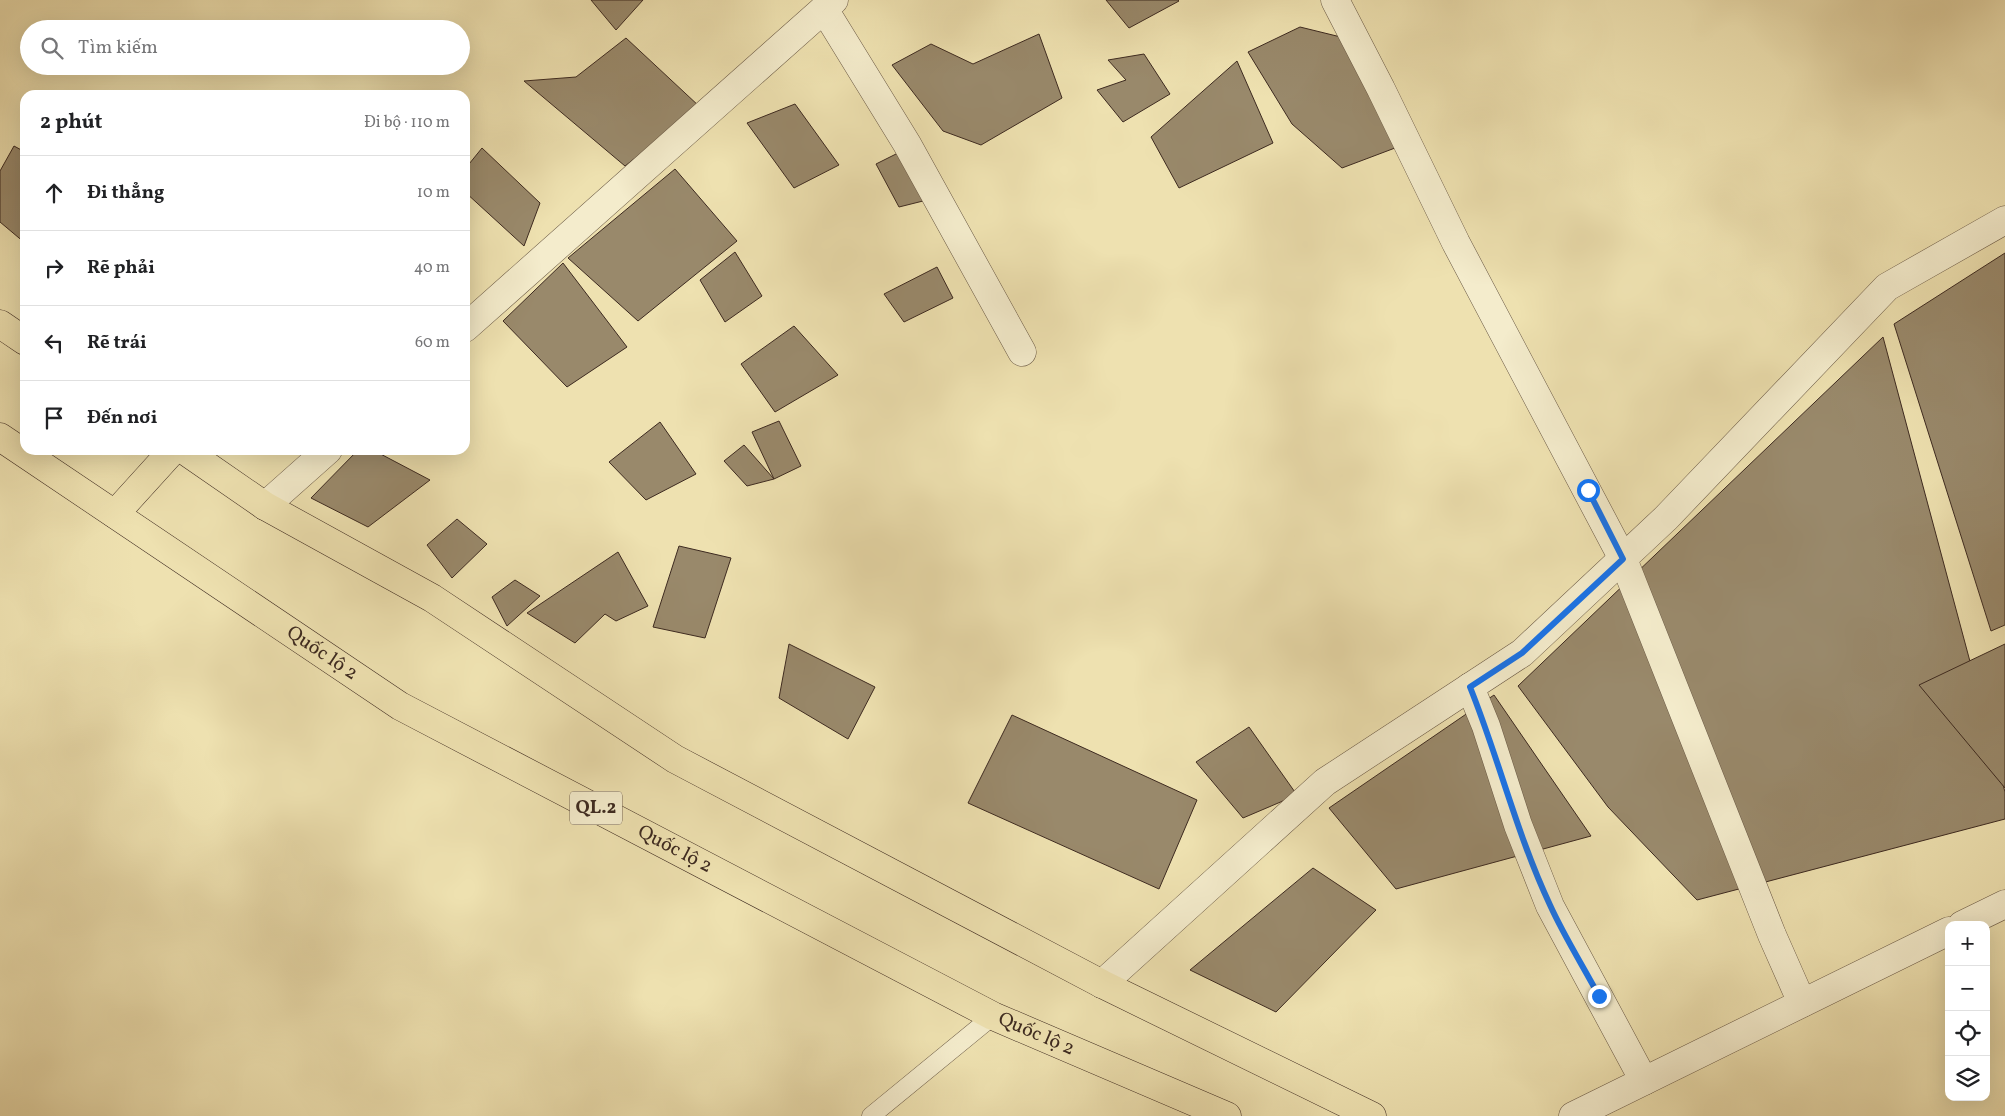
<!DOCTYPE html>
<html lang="vi">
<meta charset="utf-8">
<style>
body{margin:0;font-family:Vollkorn,serif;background:#f6f6f6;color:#202124}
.controls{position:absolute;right:15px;bottom:15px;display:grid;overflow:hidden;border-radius:10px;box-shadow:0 5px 20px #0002}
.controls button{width:45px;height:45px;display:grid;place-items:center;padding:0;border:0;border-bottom:1px solid #e0e0e0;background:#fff;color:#202124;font:25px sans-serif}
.stop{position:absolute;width:15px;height:15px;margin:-11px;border:4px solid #1a73e8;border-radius:50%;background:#fff}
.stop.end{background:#1a73e8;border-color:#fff;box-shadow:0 1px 5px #0008}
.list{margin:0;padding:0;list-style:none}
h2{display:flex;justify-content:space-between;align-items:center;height:65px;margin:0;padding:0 20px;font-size:21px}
h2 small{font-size:16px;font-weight:400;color:#757577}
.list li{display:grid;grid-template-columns:32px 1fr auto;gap:15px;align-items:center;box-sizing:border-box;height:75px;padding:0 20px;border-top:1px solid #e0e0e0}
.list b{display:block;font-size:19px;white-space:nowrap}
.list em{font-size:16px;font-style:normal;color:#757577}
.icon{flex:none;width:28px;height:28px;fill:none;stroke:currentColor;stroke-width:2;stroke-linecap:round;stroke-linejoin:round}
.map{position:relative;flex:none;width:2005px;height:1116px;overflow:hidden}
.search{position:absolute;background:#fff;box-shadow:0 5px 20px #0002;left:20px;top:20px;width:450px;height:55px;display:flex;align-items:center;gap:12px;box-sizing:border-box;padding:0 18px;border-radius:28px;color:#757577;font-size:19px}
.panel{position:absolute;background:#fff;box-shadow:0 5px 20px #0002;left:20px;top:90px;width:450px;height:365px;border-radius:15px}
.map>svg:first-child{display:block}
</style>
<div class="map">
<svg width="2005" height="1116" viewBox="0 0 2005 1116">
<rect width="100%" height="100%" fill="#eee1b0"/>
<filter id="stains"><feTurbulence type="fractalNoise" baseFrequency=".004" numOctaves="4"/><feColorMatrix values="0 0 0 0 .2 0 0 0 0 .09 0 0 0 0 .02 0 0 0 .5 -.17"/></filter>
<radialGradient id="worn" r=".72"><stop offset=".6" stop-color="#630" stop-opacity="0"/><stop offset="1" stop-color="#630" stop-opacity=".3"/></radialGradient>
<g fill="#99896b" stroke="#3d2a20">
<polygon points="591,0 643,0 616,30"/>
<polygon points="1106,0 1178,0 1179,1 1129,28"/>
<polygon points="1300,27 1353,40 1395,148 1342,168 1292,124 1248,52"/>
<polygon points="1039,34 1062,98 981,145 943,131 892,65 931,44 973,64"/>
<polygon points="626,38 700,107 625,166 524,81 576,77"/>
<polygon points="1144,54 1170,94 1123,122 1097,90 1126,80 1108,60"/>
<polygon points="1237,61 1273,143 1179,188 1151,137"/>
<polygon points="795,104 839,165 794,188 747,123"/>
<polygon points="14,146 25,152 25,243 0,222 0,171"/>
<polygon points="482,148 540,203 524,246 465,192 465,169"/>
<polygon points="900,152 927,200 899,207 876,164"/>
<polygon points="675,169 737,241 638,321 568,258"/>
<polygon points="735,252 762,296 725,322 700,280"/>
<polygon points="2005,253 2005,625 1991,631 1894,324"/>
<polygon points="563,263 627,347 567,387 503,321"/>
<polygon points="937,267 953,298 904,322 884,294"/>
<polygon points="794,326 838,375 775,412 741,364"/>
<polygon points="1883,337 2005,792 2005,819 1697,900 1608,807 1518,686"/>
<polygon points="779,421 801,466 774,479 752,432"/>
<polygon points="660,422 696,474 646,500 609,462"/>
<polygon points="744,445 774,479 747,486 724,461"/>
<polygon points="358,450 373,450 430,480 368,527 311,498"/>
<polygon points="457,519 487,544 452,578 427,545"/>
<polygon points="679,546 731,558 705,638 653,627"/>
<polygon points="618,552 648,606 616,621 605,614 575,643 527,613"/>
<polygon points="515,580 540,596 507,626 492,597"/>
<polygon points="789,644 875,687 848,739 779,698"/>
<polygon points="2005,644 2005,788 1919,685"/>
<polygon points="1494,695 1591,836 1396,889 1329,808"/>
<polygon points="1012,715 1197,800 1159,889 968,803"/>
<polygon points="1249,727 1297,795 1243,818 1196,762"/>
<polygon points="1313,868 1376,910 1276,1012 1190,970"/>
</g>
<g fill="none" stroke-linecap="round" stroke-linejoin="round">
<g stroke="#695844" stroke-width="19">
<polyline id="service" points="871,1116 993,1016"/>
</g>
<g stroke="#695844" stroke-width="29">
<g id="minor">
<polyline points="1335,0 1381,89 1456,243 1623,559 1772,935 1802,1003"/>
<polyline points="824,9 907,144 1022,352"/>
<polyline points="465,328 834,0"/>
<polyline points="265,506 328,450"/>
<polyline points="1470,687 1486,726 1518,825 1550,906 1644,1081"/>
<polyline points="1962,925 2005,904"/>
<polyline points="1102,984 1325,782 1522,653 1666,518 1887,287 2005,220"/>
<polyline points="1573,1116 1949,931"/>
</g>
</g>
<g stroke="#3d2a20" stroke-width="29">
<g id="trunk">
<polyline points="0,324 25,341"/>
<path id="s1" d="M0,437L400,706L993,1016L1227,1116"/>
<polyline points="184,450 265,506 432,598 675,759 1102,984 1372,1116"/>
<polyline points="115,514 173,450"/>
</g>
</g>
<use href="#service" stroke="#f4eccc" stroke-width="18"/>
<use href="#minor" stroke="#f4eccc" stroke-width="28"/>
<use href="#trunk" stroke="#eee1b0" stroke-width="28"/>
</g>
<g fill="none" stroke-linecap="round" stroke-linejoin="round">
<path stroke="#1a73e8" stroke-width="6" d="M1588,490L1623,559L1522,653L1470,687C1499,759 1517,835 1550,905C1564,936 1583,966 1599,996"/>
</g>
<g text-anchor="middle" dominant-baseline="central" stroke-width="4.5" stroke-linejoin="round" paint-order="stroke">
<rect fill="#f4eccc" stroke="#746454" stroke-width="1" x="570" y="791.5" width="52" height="33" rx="4"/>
<g font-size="19" font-weight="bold" fill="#3d2a20">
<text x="596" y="808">QL.2</text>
</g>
<g font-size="20" fill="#3d2a20" stroke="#f4eccc">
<text stroke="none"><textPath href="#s1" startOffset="388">Quốc lộ 2</textPath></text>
<text stroke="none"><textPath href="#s1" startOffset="792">Quốc lộ 2</textPath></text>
<text stroke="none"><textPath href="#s1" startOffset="1198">Quốc lộ 2</textPath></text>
</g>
</g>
<rect width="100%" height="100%" filter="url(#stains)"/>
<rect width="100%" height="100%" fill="url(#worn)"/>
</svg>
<div class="controls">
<button>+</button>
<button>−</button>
<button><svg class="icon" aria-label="locate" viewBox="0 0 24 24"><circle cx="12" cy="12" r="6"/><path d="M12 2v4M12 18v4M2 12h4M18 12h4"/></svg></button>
<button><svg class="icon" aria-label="layers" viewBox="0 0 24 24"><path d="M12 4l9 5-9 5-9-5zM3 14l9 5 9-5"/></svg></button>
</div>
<div class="stop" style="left:1588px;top:490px"></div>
<div class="stop end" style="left:1599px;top:996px"></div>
<div class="search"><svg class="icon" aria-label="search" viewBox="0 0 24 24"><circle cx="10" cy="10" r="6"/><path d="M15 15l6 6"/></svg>Tìm kiếm</div>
<section class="panel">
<h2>2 phút<small>Đi bộ · 110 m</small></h2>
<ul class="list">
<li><svg class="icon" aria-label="ahead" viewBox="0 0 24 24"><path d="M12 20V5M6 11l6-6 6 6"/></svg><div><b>Đi thẳng</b></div><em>10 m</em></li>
<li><svg class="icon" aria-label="right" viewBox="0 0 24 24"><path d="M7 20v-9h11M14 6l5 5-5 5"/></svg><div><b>Rẽ phải</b></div><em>40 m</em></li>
<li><svg class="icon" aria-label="left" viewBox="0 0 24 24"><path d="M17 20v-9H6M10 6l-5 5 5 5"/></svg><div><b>Rẽ trái</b></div><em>60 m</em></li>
<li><svg class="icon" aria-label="arrive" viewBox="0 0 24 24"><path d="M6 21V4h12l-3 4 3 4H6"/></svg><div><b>Đến nơi</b></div></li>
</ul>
</section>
</div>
